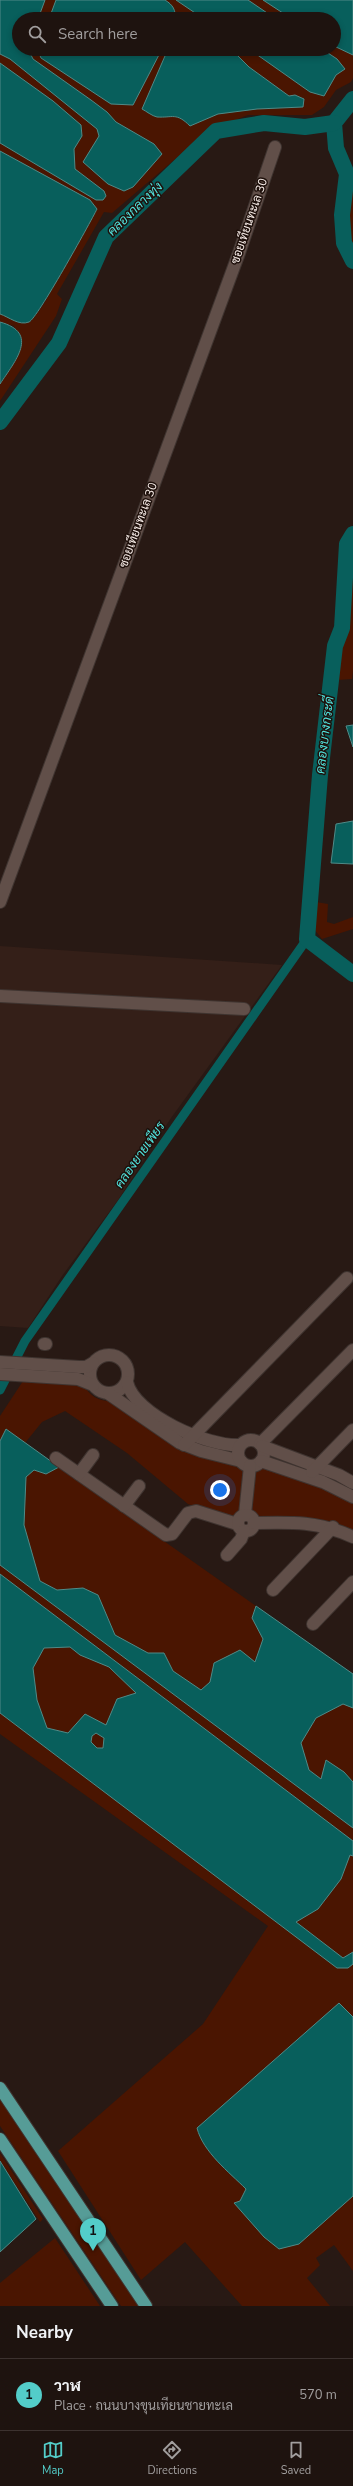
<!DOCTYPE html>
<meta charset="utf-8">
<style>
body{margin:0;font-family:"Nunito Sans",Sarabun,sans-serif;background:#2b201d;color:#f1f3f6}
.you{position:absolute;left:220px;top:1490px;width:14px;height:14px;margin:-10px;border:3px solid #fff;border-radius:50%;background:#1a73e8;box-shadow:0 0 0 6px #1a73e833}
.badge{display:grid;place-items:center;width:26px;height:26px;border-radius:50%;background:#53cdc9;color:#111;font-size:13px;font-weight:700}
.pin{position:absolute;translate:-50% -33px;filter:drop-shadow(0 1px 2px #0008)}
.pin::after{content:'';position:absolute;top:21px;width:14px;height:12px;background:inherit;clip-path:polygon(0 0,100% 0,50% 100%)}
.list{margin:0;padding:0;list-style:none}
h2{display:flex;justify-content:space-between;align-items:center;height:52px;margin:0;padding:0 16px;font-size:17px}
h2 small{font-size:13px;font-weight:400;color:#a19e9e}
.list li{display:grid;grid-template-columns:26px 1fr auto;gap:12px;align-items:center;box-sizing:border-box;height:72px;padding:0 16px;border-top:1px solid #3c322f}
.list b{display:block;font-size:15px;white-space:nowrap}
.list p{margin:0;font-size:13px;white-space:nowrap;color:#a19e9e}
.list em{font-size:13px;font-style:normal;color:#a19e9e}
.icon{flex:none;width:22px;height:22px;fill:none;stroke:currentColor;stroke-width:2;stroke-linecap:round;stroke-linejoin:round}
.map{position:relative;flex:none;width:353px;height:2306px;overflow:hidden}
.search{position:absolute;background:#1e130f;box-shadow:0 2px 6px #0003;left:12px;right:12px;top:12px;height:44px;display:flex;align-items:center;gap:10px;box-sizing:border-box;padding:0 14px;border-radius:22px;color:#a19e9e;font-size:15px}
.sheet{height:124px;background:#1e130f}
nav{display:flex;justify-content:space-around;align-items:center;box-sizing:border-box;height:56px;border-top:1px solid #3c322f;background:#1e130f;font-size:11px;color:#a19e9e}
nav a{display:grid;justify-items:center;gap:2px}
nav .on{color:#53cdc9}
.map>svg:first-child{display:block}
</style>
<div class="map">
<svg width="353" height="2306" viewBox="0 0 353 2306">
<rect width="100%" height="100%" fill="#281914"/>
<polygon fill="#341f18" points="0,946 282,965 171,1118 118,1200 62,1276 28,1328 0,1326"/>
<g fill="#4a1501">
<polygon points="45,0 56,0 49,19 38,19"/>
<path d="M165,0H176L204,19H175C176,10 173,5 165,0Z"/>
<polygon points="248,0 263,0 292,19 276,19"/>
<path d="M334,46L353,55V78L351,82L336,90L324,107L312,115H248L208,131L112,213L104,212L57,294L62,299L56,316L0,401V384L18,356L14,326L0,322V314L30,322C55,296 75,235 90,200L0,151V143L96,200L87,180L75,169L74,149L82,136L53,101L0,63V54L10,59L97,129L99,136L84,162L147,169L162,154L154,144L116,122L107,112L91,100L33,59L28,49H37L41,58L75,78L133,105L162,49H168L142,109C146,111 152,116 157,117C173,118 176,113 190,126L218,114L257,109L303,107L249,67L231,49H249L310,92L323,96L336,75L337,59L322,49H334Z"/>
<path d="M353,178V251C344,228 349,202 353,178Z"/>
<polygon points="353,561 353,671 352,679 338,680"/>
<polygon points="316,902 328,904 327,922 334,924 353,917 353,929 322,939 314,929"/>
<path d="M23,1381L82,1383C91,1398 100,1402 117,1401L134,1418L236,1462L244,1468L254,1469L263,1465L305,1478L353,1503V1533L341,1525L328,1522L259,1520L255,1514L242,1509L233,1519L188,1504L127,1453L65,1411L42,1422L25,1443L6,1429L0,1441V1416Z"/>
<polygon points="59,1467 256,1606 252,1618 263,1639 254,1662 210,1682 201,1690 173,1671 164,1653 148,1653 115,1635 108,1617 83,1588 57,1590 40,1581 23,1525 26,1477 34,1470 46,1474"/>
<polygon points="0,1565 353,1828 353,1841 0,1574"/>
<polygon points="69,1647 80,1655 109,1667 136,1693 117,1699 106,1725 68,1733 47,1728 37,1700 33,1668 44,1648"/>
<polygon points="343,1704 353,1708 353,1782 344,1772 326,1761 322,1780 309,1770 301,1743 316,1718"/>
<path d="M0,1713L337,1968H348L353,1964V2017L338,2004L197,2128C203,2152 229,2172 246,2189L240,2201L235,2203L330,2214L353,2196V2271L334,2245L316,2258L320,2265L307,2278L330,2306H242L185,2242L141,2280L58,2151L203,2024L268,1926L0,1734Z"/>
<polygon points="96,1733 104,1738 103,1748 97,1748 91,1742 92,1736"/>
<polygon points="350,1855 353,1856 353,1952 343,1958 296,1922 318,1909 341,1879"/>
<polygon points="0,2099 139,2306 121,2306 0,2126"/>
<polygon points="0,2153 43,2219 40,2222 0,2161"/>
<polygon points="55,2238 100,2306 0,2306 0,2283"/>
</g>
<g fill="#085f5c" stroke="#508a87" fill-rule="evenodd">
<polygon points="0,0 45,0 38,19 19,19 19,49 28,49 33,59 91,100 107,112 116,122 154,144 162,154 133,187 124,191 108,184 83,162 99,136 97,129 10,59 0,54"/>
<path d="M56,0H165C173,5 176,10 175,19H49Z"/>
<polygon points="176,0 248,0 276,19 204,19"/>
<polygon points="263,0 353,0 353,55 334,46 334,19 292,19"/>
<polygon points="37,49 162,49 133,105 111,104 41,58"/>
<path d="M168,49H231L249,67L289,96L295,95L304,99L303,107L257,109L218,114L190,126C176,112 173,118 157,117C152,116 146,111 142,109Z"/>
<polygon points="249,49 322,49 337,59 345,69 336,75 324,96 310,92"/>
<polygon points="0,63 53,101 81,125 82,136 74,149 75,169 104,191 106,196 103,200 96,200 0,143"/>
<path d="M0,151L90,200L97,209C90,223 37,319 29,322C19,326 9,317 0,314Z"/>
<path d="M0,322C40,333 15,361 0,384Z"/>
<polygon points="353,725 353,747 346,726"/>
<polygon points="353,821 353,864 331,863 336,824"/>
<polygon points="6,1429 59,1467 46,1474 34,1470 26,1477 24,1525 40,1581 57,1590 83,1588 98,1595 115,1635 148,1653 164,1653 173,1671 201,1690 210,1682 214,1663 240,1650 255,1662 263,1639 252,1618 256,1606 353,1674 353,1708 343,1704 316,1718 301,1743 309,1770 321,1779 326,1760 344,1772 353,1782 353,1828 0,1565 0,1441"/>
<path d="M0,1574L353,1841V1856L350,1855L341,1879L318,1909L296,1922L343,1958L353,1952V1964L348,1968H337L0,1713ZM70,1647L80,1655L109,1667L136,1693L117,1699L106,1725L85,1714L68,1733L47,1728L37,1700L33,1668L44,1648ZM96,1733L104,1738L103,1748H97L91,1742L92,1736Z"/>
<path d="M339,2003L353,2017V2196L299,2244L279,2249L264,2237L234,2203L240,2201L246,2189C229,2172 203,2152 197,2128Z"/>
<polygon points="0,2161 36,2219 0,2252"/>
</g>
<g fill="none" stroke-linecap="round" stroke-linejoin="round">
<polyline stroke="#085f5c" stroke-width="9" points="0,1390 25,1341 307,939"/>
<g stroke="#085f5c" stroke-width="16">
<polyline points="353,99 334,123 336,148 347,174 342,215 344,243 353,261"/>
<polyline points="0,422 59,343 106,237 216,131 264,123 305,127 334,123"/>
<polyline points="353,534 347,544 342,628 335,646 320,775 307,939 353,974"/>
</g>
<g stroke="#3f3430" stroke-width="14">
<g id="minor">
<polyline points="0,902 239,253 275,147"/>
<polyline points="0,996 244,1009"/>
<polyline points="44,1344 46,1344"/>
<circle cx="109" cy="1374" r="19"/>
<polyline points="0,1362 79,1367 86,1367 93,1363"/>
<polyline points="0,1374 78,1379 93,1385"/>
<path d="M127,1382C134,1415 208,1447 240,1445"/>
<polyline points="109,1394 180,1443 201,1451 241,1461"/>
<circle cx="251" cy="1453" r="13"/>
<polyline points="260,1444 353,1350"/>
<polyline points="184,1445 347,1278"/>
<polyline points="262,1446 339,1475 353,1483"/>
<polyline points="56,1458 166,1535 172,1534 188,1513 196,1511 237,1524"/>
<polyline points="261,1461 323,1482 353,1497"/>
<polyline points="312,1472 353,1430"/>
<polyline points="79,1474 93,1455"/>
<polyline points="124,1506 139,1486"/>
<polyline points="245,1514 250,1466"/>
<circle cx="246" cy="1523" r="8"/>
<path d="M254,1523C291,1522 319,1521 353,1537"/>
<polyline points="227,1555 241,1539 244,1531"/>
<polyline points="273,1590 333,1527"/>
<polyline points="313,1624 353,1582"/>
</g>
</g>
<g stroke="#3f3430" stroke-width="14">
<g id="major">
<polyline points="0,2088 146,2306"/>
<polyline points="0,2139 112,2306"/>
</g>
</g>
<use href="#minor" stroke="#614f49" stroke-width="12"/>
<use href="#major" stroke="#569c97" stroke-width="12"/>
</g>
<g text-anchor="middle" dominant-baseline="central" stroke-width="3" stroke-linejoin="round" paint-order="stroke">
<g font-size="12" fill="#f9eeea" stroke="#1e100b">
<text transform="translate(249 221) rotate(-71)">ซอยเทียนทะเล 30</text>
<text transform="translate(138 525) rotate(-70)">ซอยเทียนทะเล 30</text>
</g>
<g font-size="13" font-style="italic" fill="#51e1dc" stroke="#1e100b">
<text transform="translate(135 209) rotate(-44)">คลองกลางทุ่ง</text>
<text transform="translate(325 735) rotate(-83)">คลองบางกระดี่</text>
<text transform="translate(140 1155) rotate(-55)">คลองยายเพียร</text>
</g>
</g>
</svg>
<div class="you"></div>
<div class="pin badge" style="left:93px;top:2251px">1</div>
<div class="search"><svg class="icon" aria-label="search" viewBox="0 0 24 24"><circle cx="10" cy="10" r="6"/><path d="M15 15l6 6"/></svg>Search here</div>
</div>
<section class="sheet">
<h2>Nearby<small></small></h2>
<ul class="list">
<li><span class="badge">1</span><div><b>วาฬ</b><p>Place · ถนนบางขุนเทียนชายทะเล</p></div><em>570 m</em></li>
</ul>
</section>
<nav>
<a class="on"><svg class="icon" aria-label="map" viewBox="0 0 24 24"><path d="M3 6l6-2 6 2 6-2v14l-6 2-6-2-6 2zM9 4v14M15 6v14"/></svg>Map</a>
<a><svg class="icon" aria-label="directions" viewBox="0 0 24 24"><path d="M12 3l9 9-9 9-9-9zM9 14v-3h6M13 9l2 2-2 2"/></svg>Directions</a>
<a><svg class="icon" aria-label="saved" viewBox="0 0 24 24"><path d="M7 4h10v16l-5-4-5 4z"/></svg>Saved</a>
</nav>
